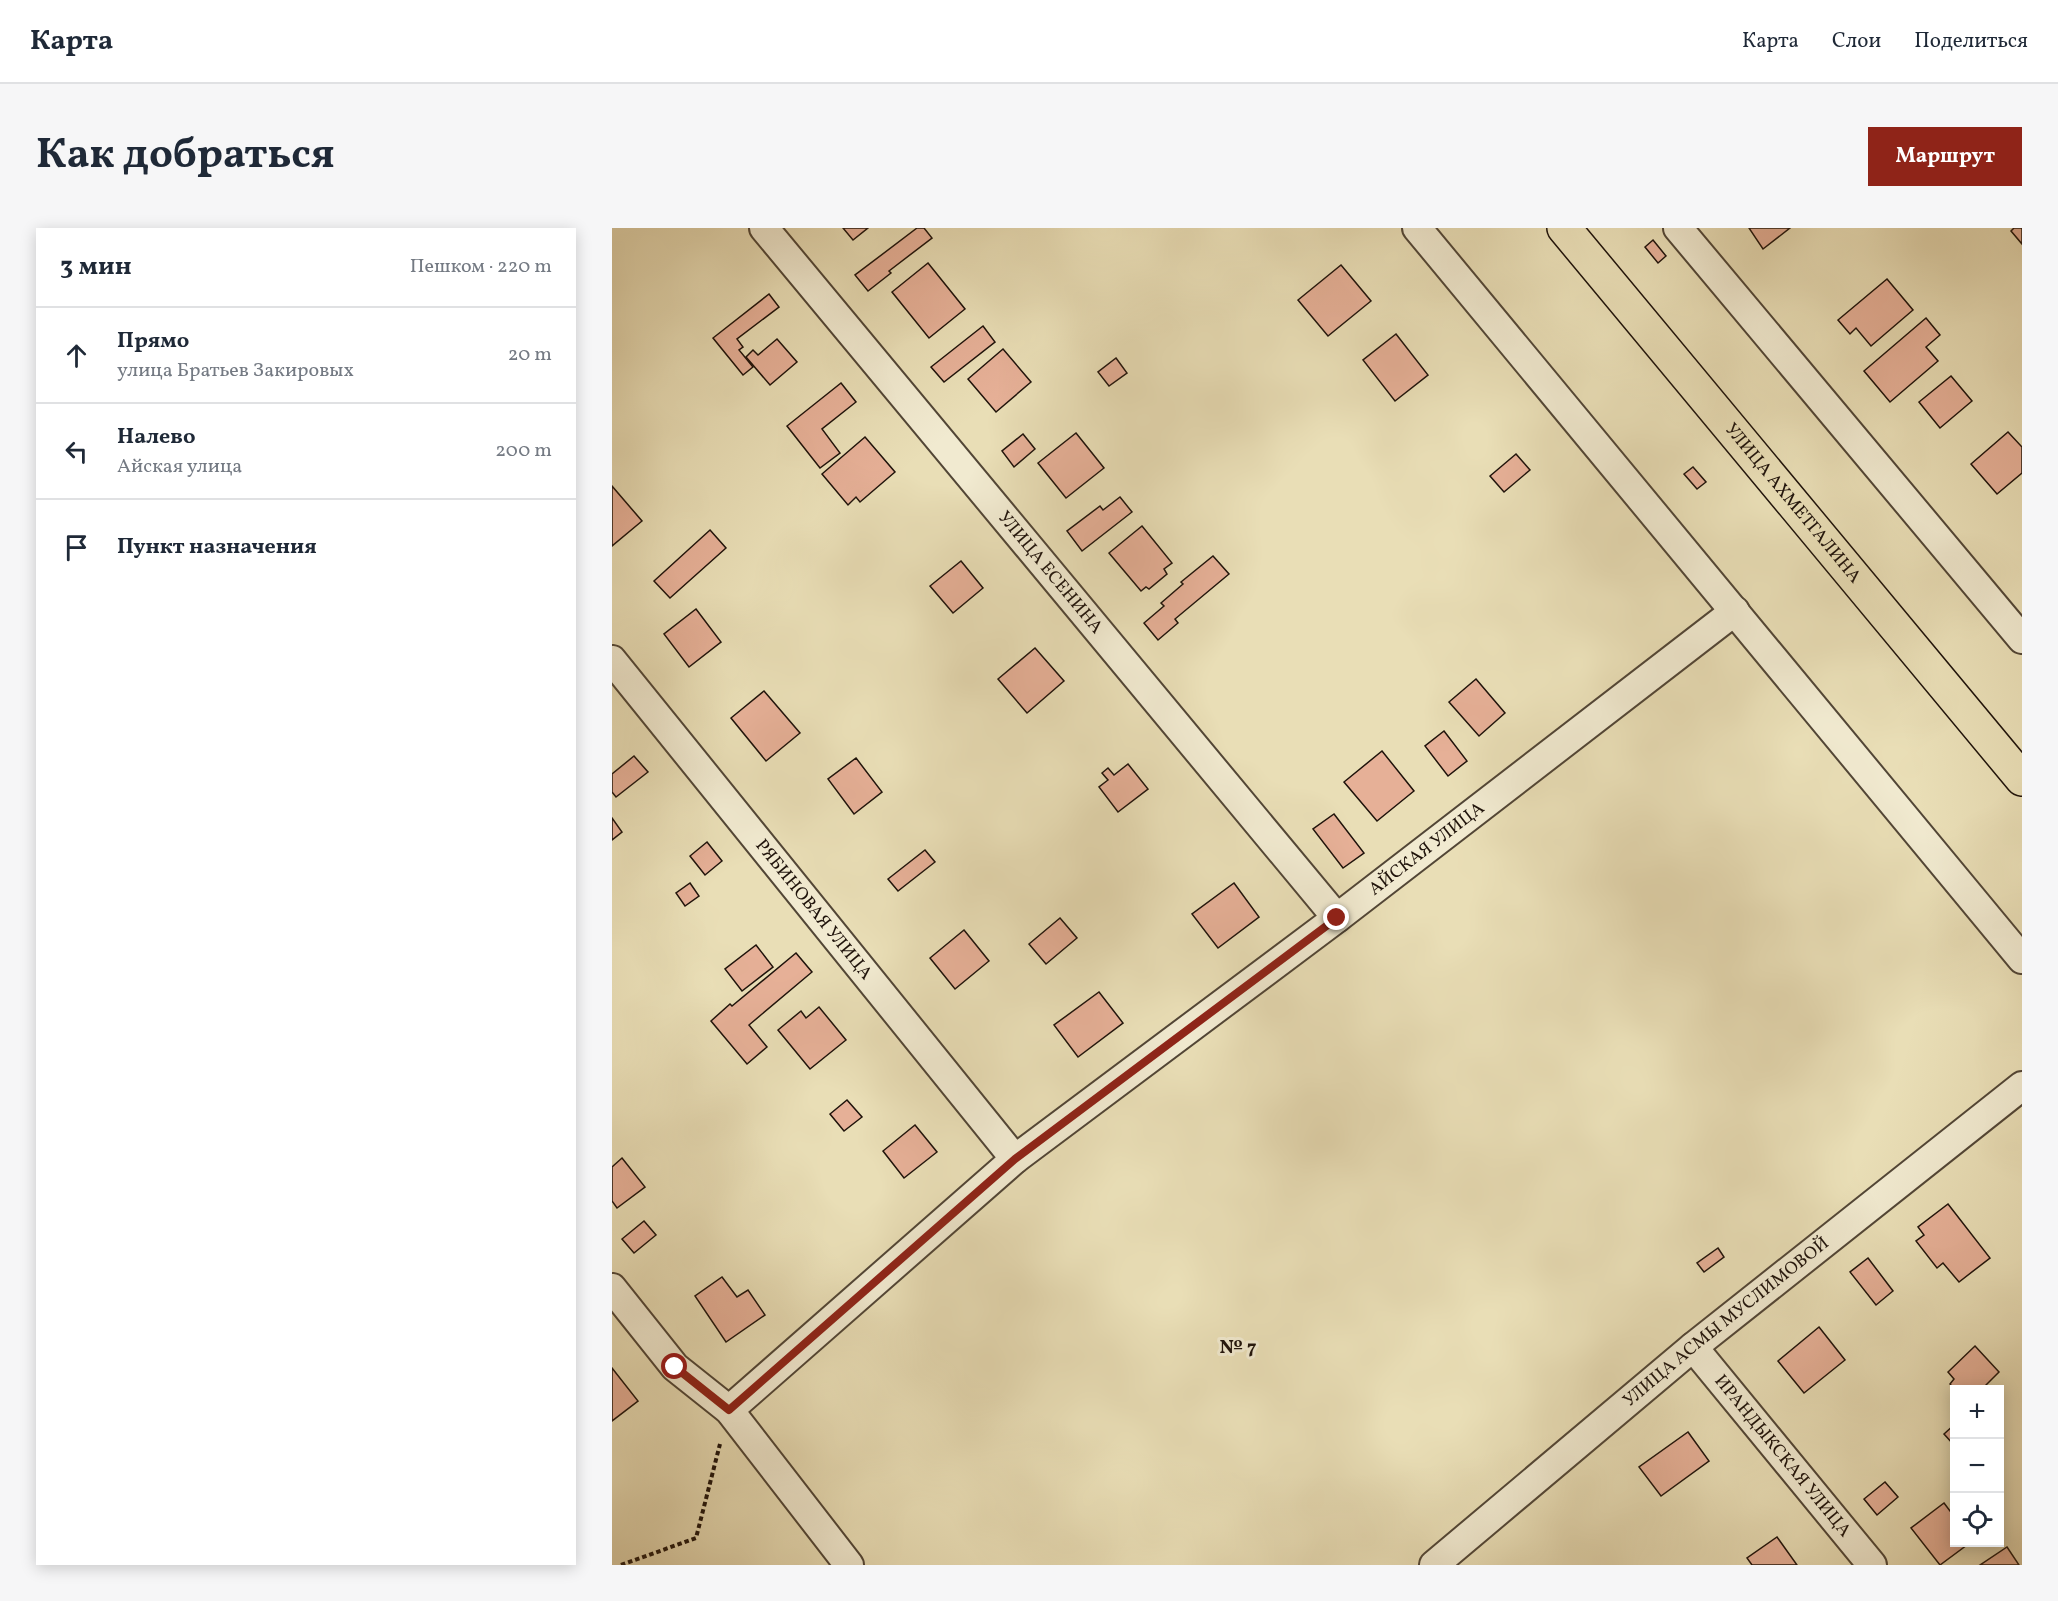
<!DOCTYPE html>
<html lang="ru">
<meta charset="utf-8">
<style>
body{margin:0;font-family:Vollkorn,serif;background:#f6f6f7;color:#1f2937}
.controls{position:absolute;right:18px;bottom:18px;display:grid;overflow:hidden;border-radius:0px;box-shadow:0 3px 15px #0003}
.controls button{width:54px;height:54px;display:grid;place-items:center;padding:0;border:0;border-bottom:2px solid #e0e1e3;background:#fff;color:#1f2937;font:30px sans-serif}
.stop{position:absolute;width:18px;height:18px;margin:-14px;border:4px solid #8f2418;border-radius:50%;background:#fff}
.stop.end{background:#8f2418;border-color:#fff;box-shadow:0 2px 6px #0008}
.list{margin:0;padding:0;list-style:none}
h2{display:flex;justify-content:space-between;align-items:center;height:78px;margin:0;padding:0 24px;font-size:26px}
h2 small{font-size:20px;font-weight:400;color:#747a83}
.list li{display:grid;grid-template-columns:39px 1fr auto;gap:18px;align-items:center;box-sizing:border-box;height:96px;padding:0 24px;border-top:2px solid #e0e1e3}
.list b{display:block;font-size:22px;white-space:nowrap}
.list p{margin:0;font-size:20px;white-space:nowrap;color:#747a83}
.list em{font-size:20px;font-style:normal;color:#747a83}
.icon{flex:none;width:33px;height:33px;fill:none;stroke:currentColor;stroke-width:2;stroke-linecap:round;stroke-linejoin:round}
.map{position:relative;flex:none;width:1410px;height:1337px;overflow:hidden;border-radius:0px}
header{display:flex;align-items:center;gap:36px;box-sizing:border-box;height:84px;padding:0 30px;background:#fff;border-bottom:2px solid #e0e1e3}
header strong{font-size:28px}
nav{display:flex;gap:33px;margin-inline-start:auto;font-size:21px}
.intro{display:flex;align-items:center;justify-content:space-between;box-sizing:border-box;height:144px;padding:0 36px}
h1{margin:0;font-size:42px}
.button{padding:15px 27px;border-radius:0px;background:#8f2418;color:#fff;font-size:21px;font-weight:700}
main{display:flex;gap:36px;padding:0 36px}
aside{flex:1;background:#fff;border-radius:0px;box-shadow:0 3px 15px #0003}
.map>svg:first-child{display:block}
</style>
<header>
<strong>Карта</strong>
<nav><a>Карта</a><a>Слои</a><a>Поделиться</a></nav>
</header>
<div class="intro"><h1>Как добраться</h1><a class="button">Маршрут</a></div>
<main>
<aside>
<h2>3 мин<small>Пешком · 220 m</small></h2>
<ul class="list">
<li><svg class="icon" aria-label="ahead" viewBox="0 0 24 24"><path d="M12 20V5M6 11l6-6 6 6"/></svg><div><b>Прямо</b><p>улица Братьев Закировых</p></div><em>20 m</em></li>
<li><svg class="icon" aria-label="left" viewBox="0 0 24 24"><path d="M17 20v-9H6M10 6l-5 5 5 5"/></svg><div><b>Налево</b><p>Айская улица</p></div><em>200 m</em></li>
<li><svg class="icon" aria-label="arrive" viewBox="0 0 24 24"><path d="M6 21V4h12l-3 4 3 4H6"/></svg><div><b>Пункт назначения</b></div></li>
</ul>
</aside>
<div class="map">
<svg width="1410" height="1337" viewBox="0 0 1410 1337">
<rect width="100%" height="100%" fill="#e9deb6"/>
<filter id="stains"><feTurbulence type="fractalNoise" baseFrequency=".00333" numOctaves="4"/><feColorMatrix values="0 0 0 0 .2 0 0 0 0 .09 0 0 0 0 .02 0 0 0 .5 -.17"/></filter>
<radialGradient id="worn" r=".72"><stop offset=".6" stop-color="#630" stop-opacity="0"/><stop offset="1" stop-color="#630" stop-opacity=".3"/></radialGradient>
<g fill="#e6b097" stroke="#1f130b" stroke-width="1.5">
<polygon points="231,0 256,0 241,12"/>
<polygon points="305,0 312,0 320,10 277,43 279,45 256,63 243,47"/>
<polygon points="1137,0 1178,0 1151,21"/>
<polygon points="1402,0 1410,0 1410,16 1399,3"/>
<polygon points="1041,12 1054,28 1046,35 1033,19"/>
<polygon points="316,35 353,81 317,110 280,64"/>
<polygon points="729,37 759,73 716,108 686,72"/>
<polygon points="1275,51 1301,82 1259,118 1244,100 1238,106 1226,92"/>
<polygon points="157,66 167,79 125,111 131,119 127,122 141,139 131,147 101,110"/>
<polygon points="1314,90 1328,107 1314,119 1326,133 1278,174 1252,143"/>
<polygon points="371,98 383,114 332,154 319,139"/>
<polygon points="784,106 816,147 783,173 751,132"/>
<polygon points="165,111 185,134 158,157 134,129 141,122 146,127"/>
<polygon points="391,121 419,154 384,184 356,151"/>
<polygon points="504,130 515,145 497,158 486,144"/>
<polygon points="1339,148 1360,173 1328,200 1307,174"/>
<polygon points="229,155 244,174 210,201 228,225 208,240 175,198"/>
<polygon points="1396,204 1410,219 1410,245 1385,266 1359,236"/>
<polygon points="464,205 492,240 454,270 426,235"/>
<polygon points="411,206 423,221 402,239 390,223"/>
<polygon points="253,209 283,244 248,274 244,269 236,277 210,246"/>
<polygon points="904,226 918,242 892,264 878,248"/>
<polygon points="1081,239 1094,254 1085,261 1072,246"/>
<polygon points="0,258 30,293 0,318"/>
<polygon points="508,269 520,284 470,323 455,303 488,278 491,282"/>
<polygon points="530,298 560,335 552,341 555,346 537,361 534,359 529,363 497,325"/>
<polygon points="98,302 114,320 58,370 42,353"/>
<polygon points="601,328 617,346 563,391 566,395 546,412 532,395 552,378 549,375 571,356 569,354"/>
<polygon points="349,333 371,360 341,385 318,358"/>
<polygon points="84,381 109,414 77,439 52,406"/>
<polygon points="423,420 452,453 415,485 386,451"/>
<polygon points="864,451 893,485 867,508 837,474"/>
<polygon points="152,463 188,505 154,533 119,490"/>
<polygon points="832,503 855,533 836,548 813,518"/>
<polygon points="770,523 802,563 765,593 732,554"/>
<polygon points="22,528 36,544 4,569 0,564 0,546"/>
<polygon points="244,530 270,564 242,586 216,551"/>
<polygon points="516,536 536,561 506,584 487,559 496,552 490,545 496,540 502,547"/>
<polygon points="722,586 752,625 731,640 701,601"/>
<polygon points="0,590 10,604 0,612"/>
<polygon points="95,614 110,633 93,647 78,628"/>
<polygon points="313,622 323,634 286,663 276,651"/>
<polygon points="78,655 87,668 73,678 64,665"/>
<polygon points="622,655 647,689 606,720 580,686"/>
<polygon points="448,690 465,710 434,736 417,716"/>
<polygon points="352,702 377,733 343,761 318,730"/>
<polygon points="144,717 161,739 130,763 113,741"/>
<polygon points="184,725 200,744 137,797 155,819 135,836 99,793 118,776 120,778"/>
<polygon points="487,764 511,795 466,829 442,797"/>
<polygon points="207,779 234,812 198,841 166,802 189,783 194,790"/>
<polygon points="235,872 250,889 232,903 218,886"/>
<polygon points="303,897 325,924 292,950 271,923"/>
<polygon points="10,930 33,959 5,980 0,973 0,939"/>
<polygon points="1336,976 1378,1030 1347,1054 1331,1035 1325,1040 1304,1013 1312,1007 1306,999"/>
<polygon points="32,993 44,1007 22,1025 10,1011"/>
<polygon points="1106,1020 1112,1029 1092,1044 1085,1035"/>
<polygon points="1256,1030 1281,1063 1264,1077 1238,1044"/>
<polygon points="110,1049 125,1069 136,1062 153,1087 114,1114 83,1068"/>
<polygon points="1207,1099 1233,1132 1192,1165 1166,1133"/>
<polygon points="1363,1118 1387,1144 1369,1162 1343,1162 1338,1156 1342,1151 1336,1144"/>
<polygon points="0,1140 26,1173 0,1193"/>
<polygon points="1342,1197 1342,1217 1332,1206"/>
<polygon points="1076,1204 1097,1233 1049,1268 1027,1239"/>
<polygon points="1273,1254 1286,1269 1265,1287 1252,1271"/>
<polygon points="1332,1275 1338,1283 1342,1280 1342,1314 1359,1314 1328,1337 1299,1300"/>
<polygon points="1165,1309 1185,1337 1140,1337 1135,1330"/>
<polygon points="1395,1319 1407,1337 1368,1337"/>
</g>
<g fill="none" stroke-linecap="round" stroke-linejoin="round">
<g stroke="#524636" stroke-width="32">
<g id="minor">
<path id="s1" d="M152,0L725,690"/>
<polyline points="805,0 1410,731"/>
<polyline points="1066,0 1410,411"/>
<path id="s2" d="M0,432L403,931"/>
<polyline points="0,1060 63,1139 117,1182 237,1337"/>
<path id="s3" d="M1081,1119L1260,1337"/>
<path id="s4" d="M117,1182L403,931L725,690L1123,383"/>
<path id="s5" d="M822,1337L1081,1119L1410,858"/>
</g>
</g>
<g stroke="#1f130b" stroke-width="36">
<g id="major">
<path id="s6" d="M952,0L1410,551"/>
</g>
</g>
<polyline stroke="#1f130b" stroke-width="4" stroke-dasharray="4.5 3" stroke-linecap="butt" points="9,1337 84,1310 108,1216"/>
<use href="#minor" stroke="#f1ead0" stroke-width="28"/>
<use href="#major" stroke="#e9deb6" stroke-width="33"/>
</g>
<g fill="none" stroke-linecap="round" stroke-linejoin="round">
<polyline stroke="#8f2418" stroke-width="8" points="63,1139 117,1182 403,931 725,690"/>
</g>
<g text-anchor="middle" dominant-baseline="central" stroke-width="6" stroke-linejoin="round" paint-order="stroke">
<g font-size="18" fill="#1f130b" stroke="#f1ead0">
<text stroke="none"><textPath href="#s6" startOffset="358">УЛИЦА АХМЕТГАЛИНА</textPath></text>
<text stroke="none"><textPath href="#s1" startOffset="448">УЛИЦА ЕСЕНИНА</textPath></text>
<text stroke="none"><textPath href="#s4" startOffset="896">АЙСКАЯ УЛИЦА</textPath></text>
<text stroke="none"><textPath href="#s2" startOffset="321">РЯБИНОВАЯ УЛИЦА</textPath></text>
<text stroke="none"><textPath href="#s5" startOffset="380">УЛИЦА АСМЫ МУСЛИМОВОЙ</textPath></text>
<text stroke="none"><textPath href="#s3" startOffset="141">ИРАНДЫКСКАЯ УЛИЦА</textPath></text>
</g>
<g font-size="20" font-weight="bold" fill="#1f130b" stroke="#f1ead0">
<text x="626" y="1120">№ 7</text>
</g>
</g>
<rect width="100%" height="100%" filter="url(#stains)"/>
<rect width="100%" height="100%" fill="url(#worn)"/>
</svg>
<div class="controls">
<button>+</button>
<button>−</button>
<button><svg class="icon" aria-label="locate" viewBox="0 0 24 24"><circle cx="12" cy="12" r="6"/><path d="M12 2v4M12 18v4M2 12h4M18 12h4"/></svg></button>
</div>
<div class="stop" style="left:63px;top:1139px"></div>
<div class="stop end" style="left:725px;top:690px"></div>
</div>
</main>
